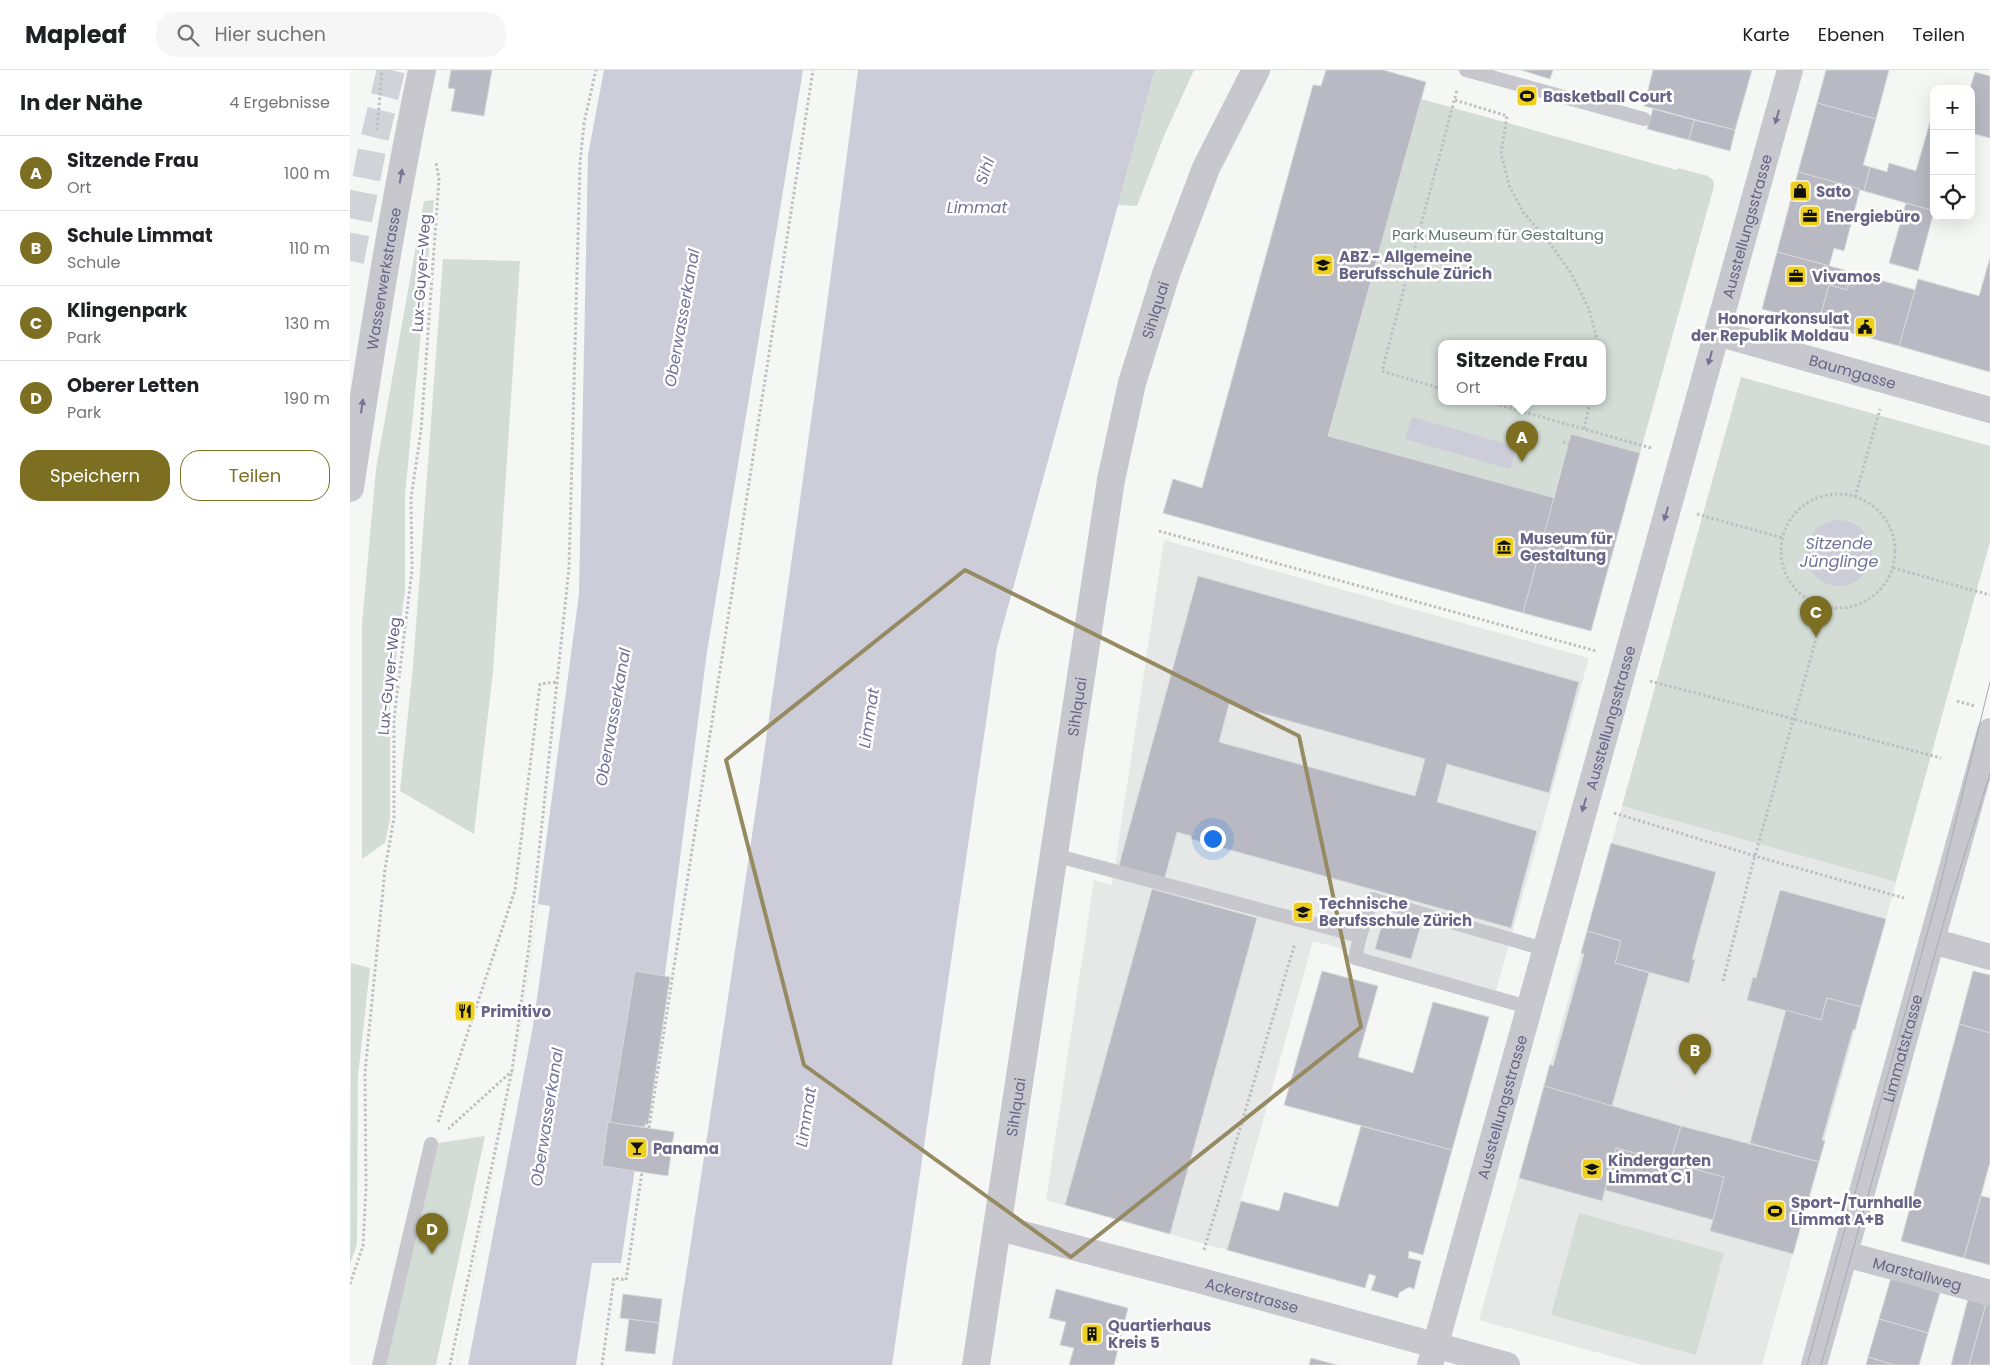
<!DOCTYPE html>
<html lang="de">
<meta charset="utf-8">
<style>
body{margin:0;font-family:Poppins,sans-serif;background:#f6f6f6;color:#202124}
.controls{position:absolute;right:15px;top:15px;display:grid;overflow:hidden;border-radius:10px;box-shadow:0 5px 20px #0002}
.controls button{width:45px;height:45px;display:grid;place-items:center;padding:0;border:0;border-bottom:1px solid #e0e0e0;background:#fff;color:#202124;font:25px sans-serif}
.you{position:absolute;left:862px;top:768px;width:18px;height:18px;margin:-12px;border:4px solid #fff;border-radius:50%;background:#1a73e8;box-shadow:0 0 0 8px #1a73e833}
.badge{display:grid;place-items:center;width:32px;height:32px;border-radius:50%;background:#7c6f21;color:#fff;font-size:16px;font-weight:700}
.pin{position:absolute;translate:-50% -41px;filter:drop-shadow(0 1px 2px #0008)}
.pin::after{content:'';position:absolute;top:26px;width:18px;height:15px;background:inherit;clip-path:polygon(0 0,100% 0,50% 100%)}
.popup{position:absolute;left:1088px;top:270px;width:168px;height:65px;box-sizing:border-box;display:grid;place-content:center;border-radius:10px;background:#fff;filter:drop-shadow(0 1px 4px #0005);font-size:16px;white-space:nowrap;color:#757577}
.popup b{font-size:19px;color:#202124}
.popup::after{content:'';position:absolute;left:50%;top:100%;margin-left:-10px;border:10px solid transparent;border-top-color:#fff}
.list{margin:0;padding:0;list-style:none}
h2{display:flex;justify-content:space-between;align-items:center;height:65px;margin:0;padding:0 20px;font-size:21px}
h2 small{font-size:16px;font-weight:400;color:#757577}
.list li{display:grid;grid-template-columns:32px 1fr auto;gap:15px;align-items:center;box-sizing:border-box;height:75px;padding:0 20px;border-top:1px solid #e0e0e0}
.list b{display:block;font-size:19px;white-space:nowrap}
.list p{margin:0;font-size:16px;white-space:nowrap;color:#757577}
.list em{font-size:16px;font-style:normal;color:#757577}
.actions{display:flex;gap:10px;padding:15px 20px}
.actions a{flex:1;padding:11px 0;border:1px solid #7c6f21;border-radius:20px;text-align:center;font-size:18px;color:#7c6f21}
.actions .main{background:#7c6f21;color:#fff}
.icon{flex:none;width:28px;height:28px;fill:none;stroke:currentColor;stroke-width:2;stroke-linecap:round;stroke-linejoin:round}
.map{position:relative;flex:none;width:1640px;height:1295px;overflow:hidden}
header{display:flex;align-items:center;gap:30px;box-sizing:border-box;height:70px;padding:0 25px;background:#fff;border-bottom:1px solid #e0e0e0}
header strong{font-size:24px}
nav{display:flex;gap:28px;margin-inline-start:auto;font-size:18px}
.search{width:350px;height:45px;background:#f6f6f6;display:flex;align-items:center;gap:12px;box-sizing:border-box;padding:0 18px;border-radius:20px;color:#757577;font-size:19px}
main{display:flex}
aside{flex:1;background:#fff}
.map>svg:first-child{display:block}
</style>
<header>
<strong>Mapleaf</strong>
<div class="search"><svg class="icon" aria-label="search" viewBox="0 0 24 24"><circle cx="10" cy="10" r="6"/><path d="M15 15l6 6"/></svg>Hier suchen</div>
<nav><a>Karte</a><a>Ebenen</a><a>Teilen</a></nav>
</header>
<main>
<aside>
<h2>In der Nähe<small>4 Ergebnisse</small></h2>
<ul class="list">
<li><span class="badge">A</span><div><b>Sitzende Frau</b><p>Ort</p></div><em>100 m</em></li>
<li><span class="badge">B</span><div><b>Schule Limmat</b><p>Schule</p></div><em>110 m</em></li>
<li><span class="badge">C</span><div><b>Klingenpark</b><p>Park</p></div><em>130 m</em></li>
<li><span class="badge">D</span><div><b>Oberer Letten</b><p>Park</p></div><em>190 m</em></li>
</ul>
<div class="actions"><a class="main">Speichern</a><a>Teilen</a></div>
</aside>
<div class="map">
<svg width="1640" height="1295" viewBox="0 0 1640 1295">
<rect width="100%" height="100%" fill="#f5f7f4"/>
<g fill="#e6e8e7">
<polygon points="814,470 1239,588 1146,921 963,871 877,1180 696,1130 744,810 762,815"/>
<polygon points="1272,736 1546,812 1412,1295 1293,1295 1129,1250"/>
</g>
<g fill="#d3ddd6" fill-rule="evenodd">
<polygon points="805,0 844,0 814,66 787,136 768,135"/>
<path d="M1071,29L1327,100L1328,98L1358,106L1363,110L1364,116L1290,383L1221,364L1203,428L978,366ZM1092,273H1252V331H1092Z"/>
<polygon points="84,130 55,425 55,521 40,633 40,749 35,773 12,789 12,554 26,399 74,131"/>
<polygon points="93,189 170,191 143,602 124,764 50,721 63,596"/>
<polygon points="1391,307 1640,376 1640,472 1546,812 1272,736"/>
<polygon points="1,893 20,898 8,1006 7,1174 0,1194"/>
<polygon points="135,1066 86,1295 29,1295 81,1074"/>
<polygon points="1229,1143 1374,1183 1346,1285 1201,1245"/>
</g>
<g fill="#cccdd8">
<polygon points="254,0 453,0 357,582 313,919 264,1050 285,1098 271,1193 242,1193 226,1295 106,1295 173,945 229,524 238,85"/>
<path d="M508,0H805L647,577L542,1295H322C389,864 452,432 508,0Z"/>
<polygon points="1062,347 1167,377 1160,399 1055,369"/>
<circle cx="1489" cy="483" r="33"/>
</g>
<polygon fill="#f5f7f4" points="188,834 200,836 183,956 118,1295 106,1295 173,945"/>
<g fill="#b8b9c3" stroke="#d7d9d7" fill-rule="evenodd">
<polygon points="101,0 142,0 134,46 101,41 105,19 98,18"/>
<polygon points="976,0 1033,0 1076,12 978,366 1205,428 1173,543 813,443 823,409 852,418 963,15 971,16"/>
<polygon points="1171,0 1203,0 1200,9"/>
<polygon points="1303,0 1402,0 1385,60 1294,36"/>
<polygon points="1476,0 1539,0 1526,49 1467,33"/>
<polygon points="1625,2 1640,6 1640,68 1621,63 1620,19"/>
<polygon points="1467,33 1526,49 1513,95 1520,97 1514,121 1448,102"/>
<polygon points="1303,39 1344,50 1339,70 1297,59"/>
<polygon points="1344,50 1385,60 1380,81 1339,70"/>
<polygon points="1580,52 1584,53 1584,141 1514,121 1520,97 1537,102 1539,93 1566,101"/>
<polygon points="1448,102 1510,119 1494,181 1484,178 1479,196 1427,182"/>
<polygon points="1556,133 1584,141 1568,201 1539,193"/>
<polygon points="1427,182 1502,202 1497,220 1479,215 1468,254 1412,239"/>
<polygon points="1640,188 1640,302 1549,276 1568,209 1629,226"/>
<polygon points="1502,202 1565,220 1549,276 1468,254 1479,215 1497,220"/>
<polygon points="1221,364 1290,383 1241,561 1173,543"/>
<path d="M848,506L1229,612L1199,723L1097,694L1087,732L1187,761L1161,858L841,769V766L827,762L814,811L768,799ZM879,634L1075,689L1065,726L869,672Z"/>
<polygon points="1261,773 1366,802 1342,889 1345,890 1339,913 1265,893 1271,871 1237,861"/>
<polygon points="802,819 907,848 820,1164 715,1135"/>
<polygon points="1430,820 1536,849 1511,937 1477,928 1471,950 1397,930 1403,907 1406,908"/>
<polygon points="1034,847 1070,858 1061,889 1025,879"/>
<polygon points="1237,861 1271,871 1265,893 1299,903 1262,1036 1194,1016 1200,994 1203,996 1234,884 1231,883"/>
<polygon points="285,901 320,907 298,1055 295,1054 295,1057 260,1053"/>
<polygon points="972,901 1028,916 1008,987 1063,1003 1083,932 1139,947 1102,1080 934,1035"/>
<polygon points="1623,901 1640,905 1640,963 1609,954"/>
<polygon points="1477,928 1511,937 1505,960 1503,959 1472,1070 1475,1071 1469,1092 1400,1073 1436,940 1471,950"/>
<polygon points="1609,954 1640,963 1640,1092 1614,1188 1551,1171"/>
<polygon points="1194,1016 1331,1056 1320,1093 1266,1078 1252,1131 1169,1108"/>
<polygon points="258,1052 324,1062 318,1106 252,1096"/>
<polygon points="1011,1056 1102,1080 1073,1185 1059,1181 1058,1188 1071,1191 1064,1219 1059,1217 1049,1223 1048,1228 1021,1220 1026,1206 1019,1204 1015,1218 877,1180 891,1131 929,1141 934,1122 988,1137"/>
<polygon points="1331,1056 1469,1092 1443,1184 1360,1161 1374,1107 1320,1093"/>
<polygon points="1266,1078 1374,1107 1363,1150 1255,1120"/>
<polygon points="1631,1126 1640,1128 1640,1195 1614,1188"/>
<polygon points="1541,1208 1590,1223 1578,1263 1529,1249"/>
<polygon points="706,1219 778,1238 764,1295 719,1295 724,1278 710,1275 716,1252 699,1248"/>
<polygon points="273,1224 312,1229 309,1253 270,1248"/>
<polygon points="1618,1229 1636,1234 1619,1295 1601,1295"/>
<polygon points="1636,1234 1640,1235 1640,1295 1619,1295"/>
<polygon points="279,1249 309,1253 305,1284 275,1281"/>
<polygon points="1529,1249 1578,1263 1569,1295 1544,1295 1518,1287"/>
<polygon points="1518,1287 1544,1295 1516,1295"/>
<polygon points="961,1288 987,1295 959,1295"/>
</g>
<g fill="none" stroke-linecap="round" stroke-linejoin="round">
<polyline stroke="#d2d2d9" stroke-width="28" stroke-dasharray="28 14" stroke-linecap="butt" points="0,191 23,75 41,0"/>
<g stroke="#bfbec3" stroke-width="3" stroke-dasharray="2.5 2.5" stroke-linecap="butt">
<polyline points="1105,30 1157,46 1151,83 1159,115 1173,142 1199,172 1221,203 1239,239 1248,273"/>
<polyline points="27,60 32,0"/>
<polyline points="1092,319 1032,301 1107,20"/>
<polyline points="1135,331 1301,378"/>
<polyline points="1234,359 1240,331"/>
<polyline points="1213,372 1221,375"/>
<circle cx="1488" cy="481" r="57"/>
<polyline points="1505,427 1530,339"/>
<polyline points="1347,444 1433,468"/>
<polyline points="809,461 1246,581"/>
<polyline points="1543,498 1640,525"/>
<polyline points="1300,611 1591,688"/>
<polyline points="1607,631 1625,636"/>
<polyline points="1264,743 1405,786 1554,828"/>
<polyline points="1373,911 1401,800 1475,537"/>
<polyline points="88,1052 165,820 190,614 207,612"/>
<polyline points="299,1058 463,0"/>
<polyline points="98,1059 162,1001"/>
<polyline points="854,1180 945,873"/>
<polyline points="0,1214 13,1176 16,1119 15,1002 35,799 44,748 44,649 62,500 61,428 71,361 89,109 86,92"/>
<polyline points="100,1295 162,1000 179,876 207,612 219,498 230,93 234,53 246,0"/>
<polyline points="252,1295 264,1208 276,1210 292,1102"/>
</g>
<g stroke="#c8c7ce" stroke-width="14">
<polyline points="1116,0 1294,49"/>
<polyline points="704,785 1010,866 1005,888 1178,937"/>
<polyline points="1010,866 1022,829 1194,879"/>
<polyline points="29,1295 81,1074"/>
</g>
<g stroke="#c8c7ce" stroke-width="26">
<path id="s1" d="M1367,263L1640,340"/>
<polyline points="1582,871 1640,887"/>
<path id="s2" d="M646,1157L848,1210L1157,1295"/>
<path id="s3" d="M1495,1184L1640,1223"/>
<path id="s4" d="M1080,1295L1440,0"/>
<path id="s5" d="M1464,1295L1640,661"/>
</g>
<g stroke="#c8c7ce" stroke-width="28">
<path id="s6" d="M0,418C21,278 43,138 72,0"/>
<path id="s7" d="M626,1295L761,410L782,313L816,204L856,98L906,0"/>
</g>
<g stroke="#aaa9b4" stroke-width="1">
<polyline points="1457,1295 1586,832 1640,612"/>
<polyline points="1471,1295 1598,837 1640,704"/>
</g>
</g>
<defs><path id="oneway-solid" d="M-6-.8H1V-3.2L6.5 0L1 3.2V.8H-6Z" transform="scale(1.25)"/></defs>
<g fill="#767492">
<use href="#oneway-solid" transform="translate(1427 47) rotate(106)"/>
<use href="#oneway-solid" transform="translate(51 106) rotate(-80)"/>
<use href="#oneway-solid" transform="translate(1360 288) rotate(106)"/>
<use href="#oneway-solid" transform="translate(12 336) rotate(-82)"/>
<use href="#oneway-solid" transform="translate(1316 444) rotate(106)"/>
<use href="#oneway-solid" transform="translate(1234 735) rotate(106)"/>
</g>
<path fill="none" stroke="#968a62" stroke-width="4" stroke-linejoin="round" d="M615,500L949,666L1011,957L721,1187L454,995L376,690Z"/>
<defs>
<g id="stadium-square" transform="scale(1.125)"><rect x="-9" y="-9" width="18" height="18" rx="4" fill="#edcf1e" stroke="#fff"/><path d="M0-5a6.5 5 0 1 0 0 10a6.5 5 0 1 0 0-10ZM-3.5-1.8h7v3.6h-7Z" fill="#111"/></g>
<g id="shop-square" transform="scale(1.125)"><rect x="-9" y="-9" width="18" height="18" rx="4" fill="#edcf1e" stroke="#fff"/><path d="M-5-2.5h2.3a2.7 3.5 0 0 1 5.4 0H5L5.5 6h-11ZM-1.5-2.5h3a1.5 2.3 0 0 0-3 0Z" fill="#111"/></g>
<g id="office-square" transform="scale(1.125)"><rect x="-9" y="-9" width="18" height="18" rx="4" fill="#edcf1e" stroke="#fff"/><path d="M-6-3h4V-5.5h4V-3h4V5H-6ZM-1-4.5V-3h2v-1.5ZM-6 0V1H6V0Z" fill="#111"/></g>
<g id="university-square" transform="scale(1.125)"><rect x="-9" y="-9" width="18" height="18" rx="4" fill="#edcf1e" stroke="#fff"/><path d="M0-5L7-2L0 1L-7-2ZM-4 1L0 2.5L4 1V4Q0 6-4 4Z" fill="#111"/></g>
<g id="civic-square" transform="scale(1.125)"><rect x="-9" y="-9" width="18" height="18" rx="4" fill="#edcf1e" stroke="#fff"/><path d="M-.6-6.5H3V-4.5H.6V-3L4-1V1h2V6H-6V1h2V-1L-.6-3ZM-1.2 2.5V6h2.4V2.5Z" fill="#111"/></g>
<g id="museum-square" transform="scale(1.125)"><rect x="-9" y="-9" width="18" height="18" rx="4" fill="#edcf1e" stroke="#fff"/><path d="M0-6L6-3V-2H-6V-3ZM-5-1h2V3h-2ZM-1-1h2V3h-2ZM3-1h2V3H3ZM-6 4H6V6H-6Z" fill="#111"/></g>
<g id="school-square" transform="scale(1.125)"><rect x="-9" y="-9" width="18" height="18" rx="4" fill="#edcf1e" stroke="#fff"/><path d="M0-5L7-2L0 1L-7-2ZM-4 1L0 2.5L4 1V4Q0 6-4 4Z" fill="#111"/></g>
<g id="restaurant-square" transform="scale(1.125)"><rect x="-9" y="-9" width="18" height="18" rx="4" fill="#edcf1e" stroke="#fff"/><path d="M-5-6h1v4h1v-4h1v4h1v-4h1v5L-1.5 .5V6h-2V.5L-5-1ZM5-6V6H3V1.5H1.5Q1.5-4 5-6Z" fill="#111"/></g>
<g id="bar-square" transform="scale(1.125)"><rect x="-9" y="-9" width="18" height="18" rx="4" fill="#edcf1e" stroke="#fff"/><path d="M-6-5H6L.8 .8V4.5H3.5V6h-7V4.5H-.8V.8Z" fill="#111"/></g>
<g id="building-square" transform="scale(1.125)"><rect x="-9" y="-9" width="18" height="18" rx="4" fill="#edcf1e" stroke="#fff"/><path d="M-4-6H4V6H1V3H-1V6H-4ZM-2.5-4.3h1.7v1.8h-1.7ZM.8-4.3h1.7v1.8H.8ZM-2.5-1h1.7V.8h-1.7ZM.8-1h1.7V.8H.8Z" fill="#111"/></g>
</defs>
<g fill-rule="evenodd">
<use href="#stadium-square" x="1177" y="26"/>
<use href="#shop-square" x="1450" y="121"/>
<use href="#office-square" x="1460" y="146"/>
<use href="#university-square" x="973" y="195"/>
<use href="#office-square" x="1446" y="206"/>
<use href="#civic-square" x="1515" y="257"/>
<use href="#museum-square" x="1154" y="477"/>
<use href="#school-square" x="953" y="842"/>
<use href="#restaurant-square" x="115" y="941"/>
<use href="#bar-square" x="287" y="1078"/>
<use href="#school-square" x="1242" y="1099"/>
<use href="#stadium-square" x="1425" y="1141"/>
<use href="#building-square" x="742" y="1264"/>
</g>
<g text-anchor="middle" dominant-baseline="central" stroke-width="5" stroke-linejoin="round" paint-order="stroke">
<g font-size="15" font-weight="bold" fill="#676587" stroke="#fff" text-anchor="start">
<text x="1193" y="26">Basketball Court</text>
<text x="1466" y="121">Sato</text>
<text x="1476" y="146">Energiebüro</text>
<text x="989" y="186">ABZ - Allgemeine<tspan x="989" dy="17">Berufsschule Zürich</tspan></text>
<text x="1462" y="206">Vivamos</text>
<text x="1499" y="248" text-anchor="end">Honorarkonsulat<tspan x="1499" dy="17">der Republik Moldau</tspan></text>
<text x="1170" y="468">Museum für<tspan x="1170" dy="17">Gestaltung</tspan></text>
<text x="969" y="833">Technische<tspan x="969" dy="17">Berufsschule Zürich</tspan></text>
<text x="131" y="941">Primitivo</text>
<text x="303" y="1078">Panama</text>
<text x="1258" y="1090">Kindergarten<tspan x="1258" dy="17">Limmat C 1</tspan></text>
<text x="1441" y="1132">Sport-/Turnhalle<tspan x="1441" dy="17">Limmat A+B</tspan></text>
<text x="758" y="1255">Quartierhaus<tspan x="758" dy="17">Kreis 5</tspan></text>
</g>
<g font-size="15" fill="#676587" stroke="#fff">
<text stroke="none"><textPath href="#s4" startOffset="1182">Ausstellungsstrasse</textPath></text>
<text transform="translate(71 203) rotate(-86)">Lux-Guyer-Weg</text>
<text stroke="none"><textPath href="#s6" startOffset="212">Wasserwerkstrasse</textPath></text>
<text stroke="none"><textPath href="#s7" startOffset="1071">Sihlquai</textPath></text>
<text stroke="none"><textPath href="#s1" startOffset="141">Baumgasse</textPath></text>
<text transform="translate(39 606) rotate(-84)">Lux-Guyer-Weg</text>
<text stroke="none"><textPath href="#s7" startOffset="666">Sihlquai</textPath></text>
<text stroke="none"><textPath href="#s4" startOffset="672">Ausstellungsstrasse</textPath></text>
<text stroke="none"><textPath href="#s5" startOffset="329">Limmatstrasse</textPath></text>
<text stroke="none"><textPath href="#s7" startOffset="261">Sihlquai</textPath></text>
<text stroke="none"><textPath href="#s4" startOffset="268">Ausstellungsstrasse</textPath></text>
<text stroke="none"><textPath href="#s3" startOffset="75">Marstallweg</textPath></text>
<text stroke="none"><textPath href="#s2" startOffset="265">Ackerstrasse</textPath></text>
</g>
<g font-size="15" fill="#60796a" stroke="#fff">
<text x="1148" y="164">Park Museum für Gestaltung</text>
</g>
<g font-size="16" font-style="italic" fill="#6f7498" stroke="#fff">
<text transform="translate(635 101) rotate(-71)">Sihl</text>
<text x="627" y="137">Limmat</text>
<text transform="translate(332 248) rotate(-80)">Oberwasserkanal</text>
<text x="1489" y="473">Sitzende<tspan x="1489" dy="18">Jünglinge</tspan></text>
<text transform="translate(263 647) rotate(-80)">Oberwasserkanal</text>
<text transform="translate(519 648) rotate(-81)">Limmat</text>
<text transform="translate(197 1047) rotate(-81)">Oberwasserkanal</text>
<text transform="translate(456 1047) rotate(-81)">Limmat</text>
</g>
</g>
</svg>
<div class="controls">
<button>+</button>
<button>−</button>
<button><svg class="icon" aria-label="locate" viewBox="0 0 24 24"><circle cx="12" cy="12" r="6"/><path d="M12 2v4M12 18v4M2 12h4M18 12h4"/></svg></button>
</div>
<div class="you"></div>
<div class="pin badge" style="left:1172px;top:392px">A</div>
<div class="popup"><b>Sitzende Frau</b>Ort</div>
<div class="pin badge" style="left:1345px;top:1005px">B</div>
<div class="pin badge" style="left:1466px;top:567px">C</div>
<div class="pin badge" style="left:82px;top:1184px">D</div>
</div>
</main>
